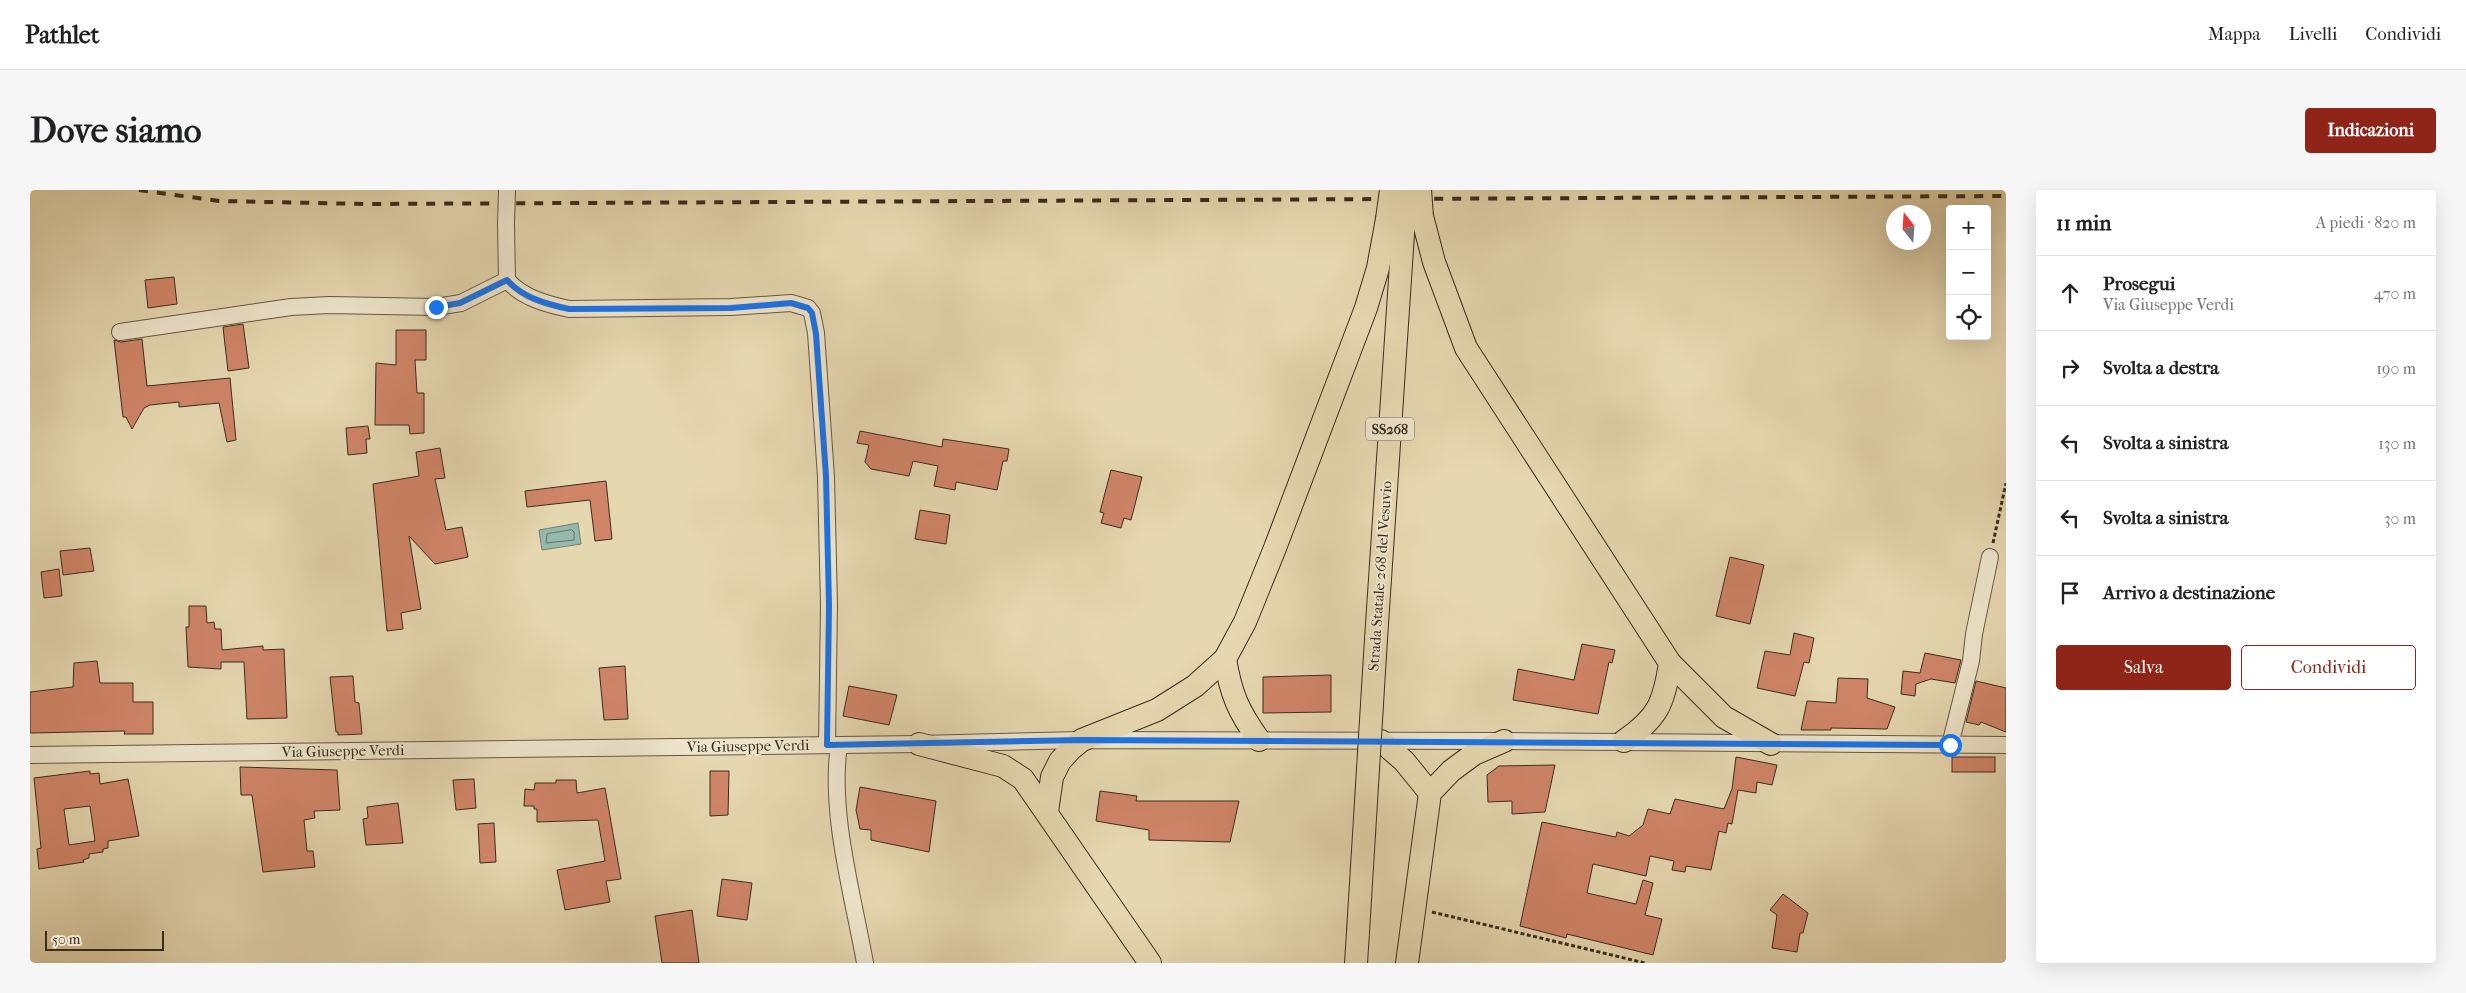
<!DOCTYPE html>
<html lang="it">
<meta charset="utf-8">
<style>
body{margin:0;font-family:"IM FELL French Canon",serif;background:#f6f6f6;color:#202124}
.controls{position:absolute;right:15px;top:15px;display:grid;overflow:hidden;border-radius:5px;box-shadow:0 5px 20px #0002}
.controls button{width:45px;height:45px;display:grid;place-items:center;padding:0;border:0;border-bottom:1px solid #e0e0e0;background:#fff;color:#202124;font:25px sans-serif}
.compass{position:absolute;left:1856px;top:15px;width:45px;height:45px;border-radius:50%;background:#fff;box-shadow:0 5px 20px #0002;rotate:343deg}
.scale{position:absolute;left:15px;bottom:12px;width:119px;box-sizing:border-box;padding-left:5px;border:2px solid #3a2d1b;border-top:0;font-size:14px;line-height:18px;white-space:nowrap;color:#3a2d1b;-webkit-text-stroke:4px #eee5cc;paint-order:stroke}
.stop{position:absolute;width:15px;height:15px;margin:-11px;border:4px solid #1a73e8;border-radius:50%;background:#fff}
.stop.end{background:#1a73e8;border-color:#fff;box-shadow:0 1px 5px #0008}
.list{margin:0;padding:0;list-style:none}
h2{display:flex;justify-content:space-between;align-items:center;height:65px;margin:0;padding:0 20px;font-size:21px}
h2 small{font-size:16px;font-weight:400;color:#757577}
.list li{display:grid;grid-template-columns:32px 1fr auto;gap:15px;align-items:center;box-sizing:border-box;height:75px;padding:0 20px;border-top:1px solid #e0e0e0}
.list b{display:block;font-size:19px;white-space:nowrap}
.list p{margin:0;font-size:16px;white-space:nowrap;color:#757577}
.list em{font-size:16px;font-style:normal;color:#757577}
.actions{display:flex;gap:10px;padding:15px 20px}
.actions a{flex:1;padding:11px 0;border:1px solid #8f2418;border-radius:5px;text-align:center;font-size:18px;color:#8f2418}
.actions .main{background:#8f2418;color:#fff}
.icon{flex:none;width:28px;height:28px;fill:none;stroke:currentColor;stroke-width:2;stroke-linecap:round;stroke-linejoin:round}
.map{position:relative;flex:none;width:1976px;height:773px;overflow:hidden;border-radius:5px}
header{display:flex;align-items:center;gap:30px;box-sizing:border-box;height:70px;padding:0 25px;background:#fff;border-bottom:1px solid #e0e0e0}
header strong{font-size:24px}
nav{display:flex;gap:28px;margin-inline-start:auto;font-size:18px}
.intro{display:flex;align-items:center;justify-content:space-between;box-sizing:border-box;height:120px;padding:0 30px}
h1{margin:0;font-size:35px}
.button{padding:12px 22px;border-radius:5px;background:#8f2418;color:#fff;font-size:18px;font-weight:700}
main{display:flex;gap:30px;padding:0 30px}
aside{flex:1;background:#fff;border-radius:5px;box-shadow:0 5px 20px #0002}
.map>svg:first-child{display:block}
</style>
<header>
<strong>Pathlet</strong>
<nav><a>Mappa</a><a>Livelli</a><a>Condividi</a></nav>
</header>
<div class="intro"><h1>Dove siamo</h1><a class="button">Indicazioni</a></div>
<main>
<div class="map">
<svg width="1976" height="773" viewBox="0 0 1976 773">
<rect width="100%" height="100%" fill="#e5d7b0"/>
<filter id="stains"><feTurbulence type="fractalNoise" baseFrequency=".004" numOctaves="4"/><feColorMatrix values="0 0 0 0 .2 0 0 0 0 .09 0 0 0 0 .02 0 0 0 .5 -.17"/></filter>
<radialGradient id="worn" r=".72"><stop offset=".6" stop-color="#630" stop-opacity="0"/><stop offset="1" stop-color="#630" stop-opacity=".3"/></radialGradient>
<polygon fill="#96b9ad" stroke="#718173" points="548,333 551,354 512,360 509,340"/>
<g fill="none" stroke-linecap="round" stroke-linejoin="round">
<polygon stroke="#687364" stroke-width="1" points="542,340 544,342 544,350 516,353 517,344"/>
</g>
<g fill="#d08568" stroke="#3a2d1b" fill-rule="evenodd">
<polygon points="144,87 147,114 118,118 115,90"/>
<polygon points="213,134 219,178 198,181 193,137"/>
<polygon points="366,140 396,140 396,170 385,170 387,203 394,203 394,243 380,244 379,235 345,235 346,173 366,175"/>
<polygon points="112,149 117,196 200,188 206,250 197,252 189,213 149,217 149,212 120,215 114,218 102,239 96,227 93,227 84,150 91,152"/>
<polygon points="338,236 340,249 336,249 337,263 318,265 316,238"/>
<polygon points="830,241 912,257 913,249 979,259 977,271 973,271 967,300 926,292 925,300 904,296 908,276 883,271 879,286 841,279 835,272 839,255 827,253"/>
<polygon points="410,258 415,288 405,289 416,340 432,337 438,367 405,374 379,346 391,419 371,423 373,439 357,441 343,294 389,286 386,262"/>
<polygon points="1081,280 1112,287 1101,330 1094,328 1091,338 1071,333 1074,323 1070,322"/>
<polygon points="576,291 582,349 565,351 560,310 497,317 495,301"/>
<polygon points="890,320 920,325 916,354 885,349"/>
<polygon points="60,358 64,381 33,385 30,361"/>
<polygon points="1700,367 1734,375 1720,434 1686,426"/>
<polygon points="29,379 32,406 14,408 11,382"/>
<polygon points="159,416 176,416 177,433 184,432 185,439 191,439 192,460 233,456 233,460 254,459 257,528 217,529 214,472 191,472 191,479 158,477 156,437 159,437"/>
<polygon points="1764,443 1784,448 1779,473 1774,472 1765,506 1727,498 1735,461 1760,465"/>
<polygon points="1552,454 1585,460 1582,473 1579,472 1568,524 1483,510 1488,479 1544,490"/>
<polygon points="1895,463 1931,470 1925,493 1901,489 1886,494 1885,506 1871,504 1873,481 1890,483"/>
<polygon points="67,471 70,493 103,493 103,512 123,512 123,544 94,544 95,541 0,543 0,502 43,497 44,473"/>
<polygon points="595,476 598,529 574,530 569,478"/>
<polygon points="1301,485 1301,522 1233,523 1233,487"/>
<polygon points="323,486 325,512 329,513 332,544 308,545 308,542 306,542 300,487"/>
<polygon points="1808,488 1838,489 1837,508 1865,517 1857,539 1801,538 1801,540 1771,540 1777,511 1806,513"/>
<polygon points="1946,491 1976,498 1976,542 1951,532 1949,535 1936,532"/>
<polygon points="819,496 867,505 859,535 813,526"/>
<polygon points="1706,567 1747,575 1742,595 1727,592 1726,603 1708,600 1702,634 1698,633 1696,643 1689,641 1681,680 1656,676 1655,682 1642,680 1644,671 1620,666 1616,686 1563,674 1557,703 1606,714 1613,690 1623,693 1615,725 1632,729 1623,765 1537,744 1536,748 1490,736 1512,632 1586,647 1587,642 1599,646 1613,635 1618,619 1640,624 1645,609 1694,619 1702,599"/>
<rect x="1922" y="567" width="43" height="15"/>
<polygon points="1525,575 1515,622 1482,624 1482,611 1458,612 1457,585 1469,576"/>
<polygon points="210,577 307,580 310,620 284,621 285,628 274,630 277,661 283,661 285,677 233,682 222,605 211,605"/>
<path d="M60,581V584L69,583L70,594L98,589L109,646L78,651V658L73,659V662L59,664V668L53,670L54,672L9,679L7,659L11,658L4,588ZM60,616L65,651L39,655L34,619Z"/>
<polygon points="680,581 699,581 698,625 680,626"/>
<polygon points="444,589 446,618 426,620 423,590"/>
<polygon points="526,590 546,590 547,603 575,598 591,689 576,691 580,712 535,720 527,680 575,671 568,630 507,632 507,619 504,619 504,616 494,616 495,599 504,600 505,593 526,593"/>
<polygon points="830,597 906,611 899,662 841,650 841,640 830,639 826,620"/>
<polygon points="1070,601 1107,606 1106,611 1209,611 1200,652 1119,650 1119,640 1066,631"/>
<polygon points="368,613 373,653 336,655 333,629 338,628 337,617"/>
<polygon points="464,633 466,672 450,673 448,634"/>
<polygon points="692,689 722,693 717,730 687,726"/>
<polygon points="1753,704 1778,723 1773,743 1770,743 1767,762 1742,758 1747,725 1740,720"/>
<polygon points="662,720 669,773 632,773 625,726"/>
</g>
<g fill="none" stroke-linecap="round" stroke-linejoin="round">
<g stroke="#655840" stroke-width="18">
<g id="minor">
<path d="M476,34L477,90C493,108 516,114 539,119L701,117L761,113L778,118L782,123L786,143L796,287L799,415L797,555"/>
<polyline points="90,142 261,117 299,115 406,117 431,113 477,90"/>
<path d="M809,555C799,623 823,705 835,773"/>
<polyline points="1920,555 1941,471 1944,444 1960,367"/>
<polyline points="0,565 889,554 1052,550 1474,551 1976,555"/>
</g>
</g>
<g stroke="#3a2d1b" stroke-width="24">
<g id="highway">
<polyline points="1392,26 1404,72 1436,158 1640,473 1694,527 1741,554"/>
<polyline points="1346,449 1374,29"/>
<path d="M1195,469C1201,504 1208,521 1229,550"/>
<polyline points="1351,551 1374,571 1400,603"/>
<path d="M1594,551C1628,528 1634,513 1640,473"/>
<polyline points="889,554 973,576 993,589 1120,773"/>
<polyline points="1017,622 1022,587 1030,571 1041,559 1052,550 1127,520 1165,496 1195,469 1215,432 1245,358 1336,118 1348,78 1357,29"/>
<polyline points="1326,773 1328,742"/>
<polyline points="1377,773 1400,603 1421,581 1444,564 1474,551"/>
</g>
</g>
<g stroke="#3a2d1b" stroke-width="3" stroke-dasharray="4 2.5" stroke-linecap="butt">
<polyline points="1963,353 1976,293"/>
<polyline points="1402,722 1615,773"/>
</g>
<use href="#minor" stroke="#eee5cc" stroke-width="16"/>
<use href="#highway" stroke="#e5d7b0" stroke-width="22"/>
<polyline stroke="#3a2d1b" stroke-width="4" stroke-dasharray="9 9" stroke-linecap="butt" points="109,0 189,11 337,14 1976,6"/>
<g stroke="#655840" stroke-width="18" stroke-linecap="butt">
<polyline id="minor-bridge" points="476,34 477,0"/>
</g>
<g stroke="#3a2d1b" stroke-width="24" stroke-linecap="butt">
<g id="highway-bridge">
<polyline points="1390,0 1392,26"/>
<polyline points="1357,29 1361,0"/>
<polyline points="1374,29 1375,0"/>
<polyline points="1328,742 1346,449"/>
</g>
</g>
<use href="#minor-bridge" stroke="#eee5cc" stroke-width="16"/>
<use href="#highway-bridge" stroke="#e5d7b0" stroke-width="22"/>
</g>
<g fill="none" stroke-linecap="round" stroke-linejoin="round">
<path stroke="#1a73e8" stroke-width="6" d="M406,117L430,113L477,90C493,108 516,114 539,119L701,118L761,113L778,118L782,123L786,144L796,286L799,415L797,555L1052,550L1920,555"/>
</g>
<g text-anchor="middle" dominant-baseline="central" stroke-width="4" stroke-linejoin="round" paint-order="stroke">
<rect fill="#eee5cc" stroke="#706450" stroke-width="1" x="1336" y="227.5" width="48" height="23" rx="4"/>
<g font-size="14" font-weight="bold" fill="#3a2d1b">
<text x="1360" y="239">SS268</text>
</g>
<g font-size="15" fill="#3a2d1b" stroke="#eee5cc">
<text transform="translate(1350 386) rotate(-86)">Strada Statale 268 del Vesuvio</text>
<text transform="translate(718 556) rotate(-1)">Via Giuseppe Verdi</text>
<text transform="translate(313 561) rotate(-1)">Via Giuseppe Verdi</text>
</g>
</g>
<rect width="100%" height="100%" filter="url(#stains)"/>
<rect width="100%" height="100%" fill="url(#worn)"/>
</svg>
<div class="controls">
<button>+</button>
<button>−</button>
<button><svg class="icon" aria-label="locate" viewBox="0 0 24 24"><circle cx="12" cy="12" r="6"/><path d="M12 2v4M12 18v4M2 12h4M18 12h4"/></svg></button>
</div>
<svg class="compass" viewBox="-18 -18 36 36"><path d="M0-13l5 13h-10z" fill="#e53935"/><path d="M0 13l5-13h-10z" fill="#757577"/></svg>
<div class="scale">50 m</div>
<div class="stop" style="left:1920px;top:555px"></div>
<div class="stop end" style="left:406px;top:117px"></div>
</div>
<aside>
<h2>11 min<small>A piedi · 820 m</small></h2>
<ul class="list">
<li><svg class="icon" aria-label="ahead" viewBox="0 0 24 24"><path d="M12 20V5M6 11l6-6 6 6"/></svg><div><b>Prosegui</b><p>Via Giuseppe Verdi</p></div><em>470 m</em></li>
<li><svg class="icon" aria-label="right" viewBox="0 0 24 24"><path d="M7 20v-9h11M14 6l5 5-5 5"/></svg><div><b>Svolta a destra</b></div><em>190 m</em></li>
<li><svg class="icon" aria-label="left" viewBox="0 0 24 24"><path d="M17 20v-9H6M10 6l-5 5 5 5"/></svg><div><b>Svolta a sinistra</b></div><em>130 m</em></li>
<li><svg class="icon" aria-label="left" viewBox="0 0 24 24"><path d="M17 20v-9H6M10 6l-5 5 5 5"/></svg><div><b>Svolta a sinistra</b></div><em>30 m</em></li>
<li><svg class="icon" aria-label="arrive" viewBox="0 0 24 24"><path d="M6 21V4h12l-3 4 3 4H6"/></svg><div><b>Arrivo a destinazione</b></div></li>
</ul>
<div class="actions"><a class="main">Salva</a><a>Condividi</a></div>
</aside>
</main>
